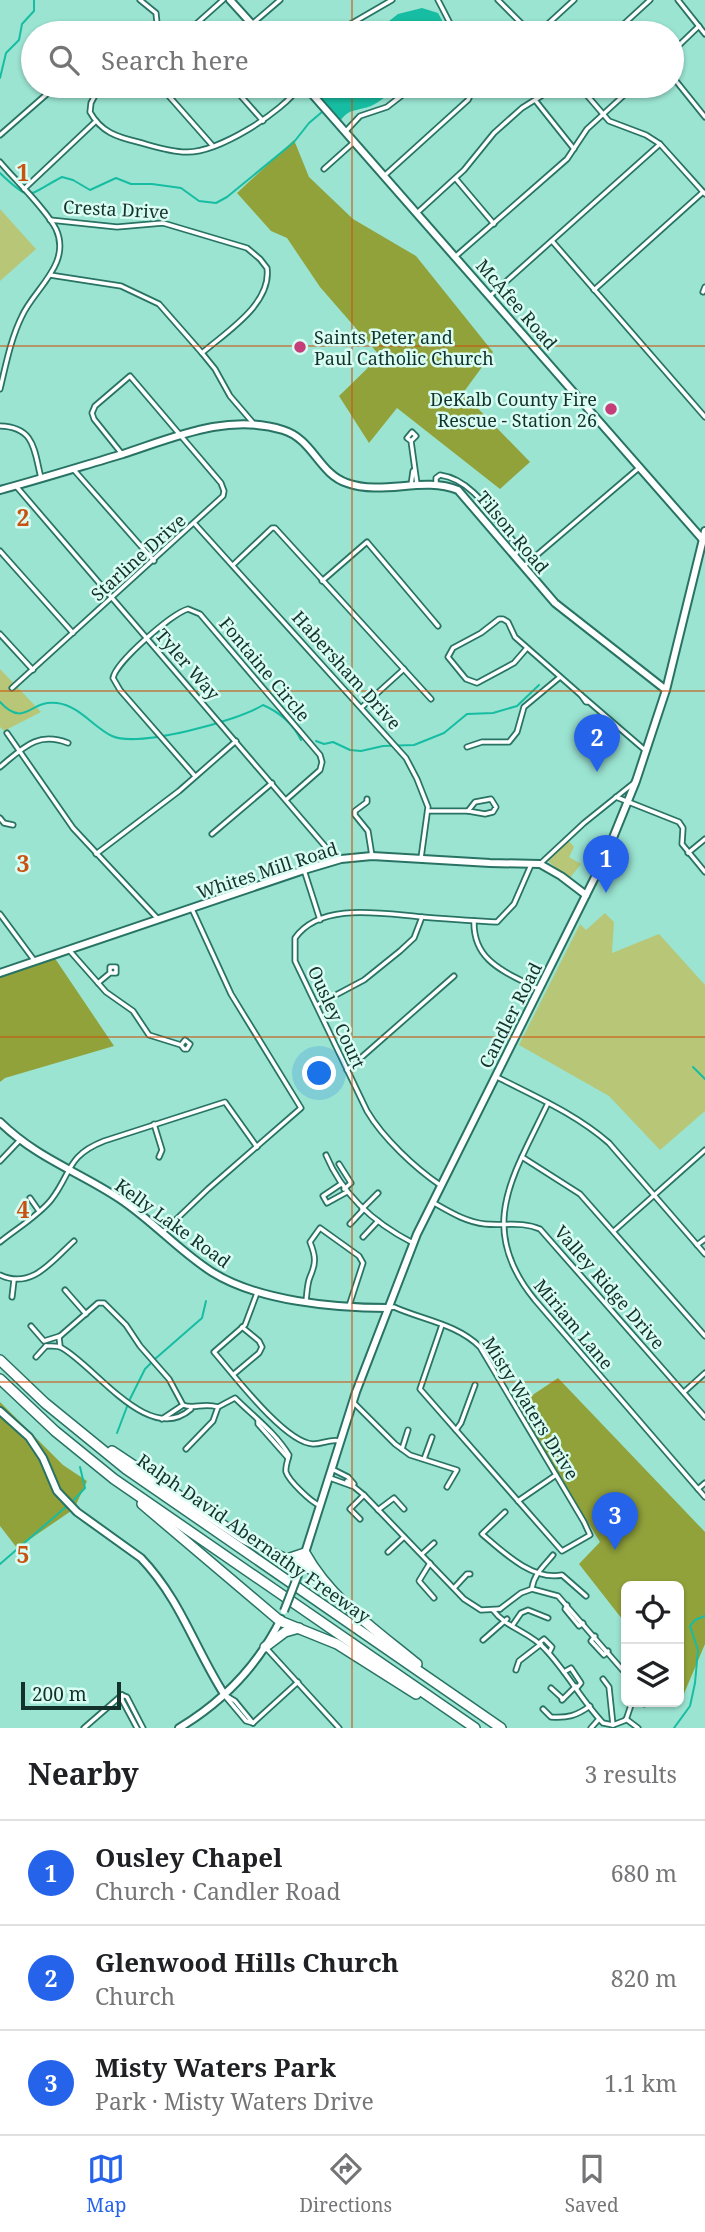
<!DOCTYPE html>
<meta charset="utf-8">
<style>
body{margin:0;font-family:"Noto Serif",serif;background:#f6f6f6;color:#202124}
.controls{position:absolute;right:21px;bottom:21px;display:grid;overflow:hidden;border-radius:10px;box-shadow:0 2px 5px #0004}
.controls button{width:63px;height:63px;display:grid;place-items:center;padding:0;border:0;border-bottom:2px solid #e0e0e0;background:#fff;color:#202124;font:35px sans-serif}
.scale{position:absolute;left:21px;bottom:18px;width:100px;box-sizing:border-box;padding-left:7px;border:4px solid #13322b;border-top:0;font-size:19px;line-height:24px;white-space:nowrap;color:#13322b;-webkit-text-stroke:5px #d9fdf3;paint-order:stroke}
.you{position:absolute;left:320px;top:1074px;width:24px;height:24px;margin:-18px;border:5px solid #fff;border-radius:50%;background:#1a73e8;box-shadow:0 0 0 10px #1a73e833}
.badge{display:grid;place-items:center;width:46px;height:46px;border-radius:50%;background:#2563eb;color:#fff;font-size:23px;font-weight:700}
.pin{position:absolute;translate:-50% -58px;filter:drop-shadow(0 2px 4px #0008)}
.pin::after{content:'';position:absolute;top:37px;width:24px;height:21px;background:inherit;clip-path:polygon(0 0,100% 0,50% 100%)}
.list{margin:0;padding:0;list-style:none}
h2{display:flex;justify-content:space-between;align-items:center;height:91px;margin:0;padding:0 28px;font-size:30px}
h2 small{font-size:23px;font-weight:400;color:#757577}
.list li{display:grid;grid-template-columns:46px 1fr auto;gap:21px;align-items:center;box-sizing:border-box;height:105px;padding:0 28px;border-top:2px solid #e0e0e0}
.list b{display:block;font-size:26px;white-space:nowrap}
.list p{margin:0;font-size:23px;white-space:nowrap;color:#757577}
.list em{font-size:23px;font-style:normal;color:#757577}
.icon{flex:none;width:38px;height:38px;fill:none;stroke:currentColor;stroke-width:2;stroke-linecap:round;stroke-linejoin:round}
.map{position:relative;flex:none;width:705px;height:1728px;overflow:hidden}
.search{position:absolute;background:#fff;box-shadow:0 2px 5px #0004;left:21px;right:21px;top:21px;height:77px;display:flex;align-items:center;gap:18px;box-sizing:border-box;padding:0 24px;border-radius:38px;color:#757577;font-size:26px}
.sheet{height:406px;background:#fff}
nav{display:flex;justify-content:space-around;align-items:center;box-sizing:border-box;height:98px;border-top:2px solid #e0e0e0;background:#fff;font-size:19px;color:#757577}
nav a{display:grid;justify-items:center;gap:4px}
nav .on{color:#2563eb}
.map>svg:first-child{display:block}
</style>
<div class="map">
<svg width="705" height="1728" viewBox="0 0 705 1728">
<rect width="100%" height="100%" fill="#9be4d2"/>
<g fill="#b8c777">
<polygon points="0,209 36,249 0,281"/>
<polygon points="0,669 41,712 4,731 0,727"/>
<polygon points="568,840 574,847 569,857 581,864 569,879 549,862 548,858"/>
<polygon points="605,913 614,922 612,953 659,934 705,985 705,1111 660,1150 609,1096 519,1045 580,924 586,930"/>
</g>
<g fill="#92a23b">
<polygon points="294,140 309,177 353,219 416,256 493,352 463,393 530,462 500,489 397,408 369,443 339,396 380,356 320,287 287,238 271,231 237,193"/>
<polygon points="52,954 114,1046 5,1078 0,1082 0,972"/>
<polygon points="558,1378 705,1532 705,1644 683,1696 679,1690 679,1586 626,1586 626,1624 579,1564 600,1542 518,1408 534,1394"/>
<polygon points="0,1402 63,1465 87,1481 74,1509 17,1548 0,1526"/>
</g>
<g fill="#17bda2">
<polygon points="422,8 438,13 449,33 374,33 398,14"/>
<path d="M320,86H398C390,93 380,102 371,106C359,111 349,108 341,120L317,93Z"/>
</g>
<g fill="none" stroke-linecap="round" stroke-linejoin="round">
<g stroke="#17bda2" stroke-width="2">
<polyline points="0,78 6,53 19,40 22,24 34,11 34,0"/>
<path d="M0,173C32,204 27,195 62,177L73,180L90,190L116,178L131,184H152L181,188L199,201L216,203L227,197L294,142L309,123L322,112"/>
<path d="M0,702C25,729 30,699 57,703C80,706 93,727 112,736C138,748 238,721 263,705C279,712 293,724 301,740"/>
<polyline points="316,741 324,744 333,742 350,750 361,751 383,746 414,745 444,733 467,714 493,713 517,706 539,685"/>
<polyline points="693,1067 705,1079"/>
<polyline points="155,1359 202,1318 206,1301"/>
<polyline points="130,1399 145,1369 151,1363"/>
<polyline points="117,1433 128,1404"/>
<polyline points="72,1502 85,1488 80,1467"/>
<polyline points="0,1564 67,1506"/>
<polyline points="674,1728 690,1706 695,1683 698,1650 690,1626 695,1620 705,1616"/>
</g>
<g stroke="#287364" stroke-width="7">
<g id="street">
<polyline points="140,0 156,13 158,33"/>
<polyline points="438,0 455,33"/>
<polyline points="498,0 531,33"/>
<polyline points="678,0 705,34"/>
<polyline points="252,24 280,0"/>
<polyline points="186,33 223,0"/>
<polyline points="335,33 392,0"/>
<polyline points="538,33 574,0"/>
<polyline points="614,33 650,0"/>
<polyline points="672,52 699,26"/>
<polyline points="672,76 705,117"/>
<path d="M100,86L91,103L90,112C101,132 117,137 138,142C153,146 170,152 186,152C218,153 283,112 300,86"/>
<polyline points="160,86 212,145"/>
<polyline points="232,86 263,121"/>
<polyline points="579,86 609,121 646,135 660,144 705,194"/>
<polyline points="535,100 574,149"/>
<polyline points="346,131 360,116 387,107 414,86"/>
<polyline points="0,135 56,86"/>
<path d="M0,162C15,180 46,209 56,229C72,264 34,289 22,316C11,338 6,364 0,389"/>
<polyline points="324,169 353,143"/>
<polyline points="384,176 468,100 475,86"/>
<polyline points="456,179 494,224"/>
<polyline points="24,189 96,121"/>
<polyline points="417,213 464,170 494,133 522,108 557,86"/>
<path d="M50,220L117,227L163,223L247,248L260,259L267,268C272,304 226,332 202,353"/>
<polyline points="552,241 705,417"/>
<polyline points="456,256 567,159 587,129 634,86"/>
<polyline points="50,275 121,286 159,304 202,353 215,369 230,396 254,424"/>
<polyline points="594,290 703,192"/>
<polyline points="703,292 705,287"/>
<polyline points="491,295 660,144"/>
<path d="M0,426C35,427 34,450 41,478"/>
<polyline points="411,441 416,436 412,432 407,438 411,441 417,484"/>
<polyline points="74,470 154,561"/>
<path d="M436,484V478L440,475C476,480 495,522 518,546L519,549L515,555"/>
<polyline points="411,485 413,471"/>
<polyline points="16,486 336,859"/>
<polyline points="195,524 406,758 417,779 428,807 421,858"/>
<polyline points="0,551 73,633"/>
<polyline points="233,565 272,528 275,528 431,699"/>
<polyline points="524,566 640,467"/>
<polyline points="322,581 367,542 438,626"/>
<polyline points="0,634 33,670"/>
<polyline points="527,648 514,663 477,683 466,679 448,657 453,648 481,633 499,619 503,619 508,622 515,637 581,695"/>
<polyline points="12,688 223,496 224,491 221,483 130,376 95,406 92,413 94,419 122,454"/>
<polyline points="589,702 586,702 581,695 646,751"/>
<polyline points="362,707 404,669"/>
<polyline points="7,733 73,828 158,919"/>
<polyline points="467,747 482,742 509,742 517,732 524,707 560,677"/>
<path d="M0,767C23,748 37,731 68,743"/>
<path d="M195,776L120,690L113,678C116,662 171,614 188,609L200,614L320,755L322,762L320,770L287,799"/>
<polyline points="616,797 679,822 683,828 682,844 705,872"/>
<polyline points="367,799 367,802 355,811 355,815 368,831 372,856"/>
<polygon points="491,799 496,807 493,812 485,814 468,811 475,802"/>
<polyline points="428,811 468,811"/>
<polyline points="0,818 4,823 13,825"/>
<polyline points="212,834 272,783"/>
<polyline points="688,853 705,839"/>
<polyline points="96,854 179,791 236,741"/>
<polyline points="540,864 584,823 635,782"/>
<polyline points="304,870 320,920"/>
<polyline points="0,914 34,960"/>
<path d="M474,921C473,962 506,972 538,989"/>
<polyline points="69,950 106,992 133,1011 149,1035 181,1045 184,1049 187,1049 190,1044 185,1040 181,1045"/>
<polyline points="98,983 110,973 116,973 116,967 110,967 110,973"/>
<polyline points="317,1005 364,980 400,951 414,938 422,917"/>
<polyline points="347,1070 454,976"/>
<path d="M497,1077C536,1097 576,1114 609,1143L705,1254"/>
<path d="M548,1103C514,1175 475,1227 535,1300L705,1497"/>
<polyline points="154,1124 162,1150 159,1157"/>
<path d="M326,1155C343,1196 374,1223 413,1243"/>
<polyline points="522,1157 580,1194 705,1336"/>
<polyline points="0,1161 19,1141"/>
<polyline points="339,1164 351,1183 344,1189"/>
<polyline points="341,1184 323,1196 327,1203 347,1192"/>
<path d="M440,1185C415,1168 383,1138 367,1111L295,961V938C321,901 384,914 422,917C447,919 472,921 497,922L514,904L531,865"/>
<polyline points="30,1198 39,1211"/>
<path d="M434,1203C450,1212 466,1222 485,1224C504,1226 522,1221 540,1229L705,1417"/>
<polyline points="362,1209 378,1193"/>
<polyline points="350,1224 363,1210"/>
<polyline points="615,1230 705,1150"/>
<polyline points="162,1233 208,1189 301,1108 231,994 192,909"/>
<polyline points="363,1237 378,1221"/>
<path d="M0,1242C16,1229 38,1216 51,1200C72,1173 66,1156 104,1141L225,1102L257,1147"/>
<polyline points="697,1245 705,1239"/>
<path d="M0,1275C32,1290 52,1261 74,1241"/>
<polyline points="65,1290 86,1314"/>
<path d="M257,1293L245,1325L214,1352C233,1374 285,1443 313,1444C323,1444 329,1439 340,1441"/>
<polyline points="12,1297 14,1280"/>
<path d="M306,1301C307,1294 307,1284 310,1277C316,1263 316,1257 310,1242L320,1228L359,1256L363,1263L349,1306"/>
<path d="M388,1308L394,1307C423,1320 457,1324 480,1347L584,1522L590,1535L562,1551L420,1389L442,1325"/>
<polyline points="31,1326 44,1341 60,1336"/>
<path d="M46,1346C52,1346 58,1345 62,1348C96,1367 149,1446 191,1409"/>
<polyline points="60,1346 59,1337 98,1303 104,1303 126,1325 140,1346 169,1379 183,1405"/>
<polyline points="36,1357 46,1346"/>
<polyline points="234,1374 259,1353 262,1347 259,1341 242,1327"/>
<polyline points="684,1392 705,1373"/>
<polyline points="353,1402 395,1444 410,1455 457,1470 447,1487"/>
<path d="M162,1419L183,1405C195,1410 202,1402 218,1407L235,1398C253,1416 275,1432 289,1455C288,1460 285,1467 286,1472C289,1481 311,1502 319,1505"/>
<polyline points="258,1421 258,1424 288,1458"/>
<polyline points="456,1430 461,1423 475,1385"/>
<polyline points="186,1449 213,1421 218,1407"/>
<polyline points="402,1449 408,1430"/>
<polyline points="424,1459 432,1437"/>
<polyline points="332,1469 348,1477 354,1484"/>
<polyline points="330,1478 352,1486"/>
<polyline points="347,1481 364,1495 464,1599 481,1610 500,1609"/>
<polyline points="698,1489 705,1483"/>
<polyline points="518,1501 556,1475"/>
<polyline points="378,1510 394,1498 404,1509"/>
<path d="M505,1512L482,1534C503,1552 533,1581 562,1575L586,1596"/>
<polyline points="360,1519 350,1509 364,1495"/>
<polyline points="388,1552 404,1537"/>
<polyline points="422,1554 434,1543"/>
<polyline points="430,1563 419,1581 434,1598"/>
<polyline points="454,1588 467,1574 470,1574"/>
<path d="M532,1588C534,1574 544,1566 553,1555"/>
<polyline points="567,1605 565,1609 579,1626 583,1623"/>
<polyline points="500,1609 521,1593 532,1589 558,1596 626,1674"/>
<path d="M493,1610C506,1628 530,1632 545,1649C567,1672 582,1701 603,1723L613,1725L626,1720L632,1702"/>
<polyline points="512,1626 521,1613 528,1610 548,1618"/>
<polyline points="595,1636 591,1641 604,1655 608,1651"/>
<polyline points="483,1640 507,1619"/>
<polyline points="539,1643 544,1639 552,1647 549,1653"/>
<polyline points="267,1649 339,1728"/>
<polyline points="516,1670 519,1661 541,1644"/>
<polyline points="564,1672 571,1668 581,1683 577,1688"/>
<polyline points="603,1679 609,1687 613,1725"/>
<polyline points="551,1688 563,1699"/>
<polyline points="122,1695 127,1697 143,1728"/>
<polyline points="122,1695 122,1700 137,1728"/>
<polyline points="225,1695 235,1701 253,1723"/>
<polyline points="225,1696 246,1721 253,1723"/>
<polyline points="562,1700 576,1686"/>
<polyline points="637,1702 644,1704"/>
<path d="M543,1709L551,1717C568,1718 576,1716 590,1706"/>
<polyline points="626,1719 638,1728"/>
<polyline points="253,1723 298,1682"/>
<polyline points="84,1728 122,1695"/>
<polyline points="591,1728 599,1719"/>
</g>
</g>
<g stroke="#287364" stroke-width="10">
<g id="secondary">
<polyline points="230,0 260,33"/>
<polyline points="305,86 704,541"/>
<path d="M0,490C41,479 82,466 123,454C175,437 228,413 283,430C313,439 319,474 347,483C383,496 423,476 458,490L555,603L666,690"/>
<polyline points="0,973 304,870 341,859 372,856 490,863 540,864 561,876 586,895"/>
<path d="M0,1122C38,1159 78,1171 120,1199C153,1221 179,1251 212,1272C258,1301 334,1308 388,1308"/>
<path d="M0,1411L29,1437L43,1458L57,1491L77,1512L141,1558C181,1600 194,1647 224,1694"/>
<polyline points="298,1575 356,1392 417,1234 606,855 636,781 666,690 705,531"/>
<path d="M179,1728C224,1701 258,1665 281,1619"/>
</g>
</g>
<g stroke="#287364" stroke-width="12">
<g id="highway">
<polyline points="0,1360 45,1403 126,1469 501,1728"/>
<polyline points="0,1379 55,1431 114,1479 475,1728"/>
<polyline points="112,1451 244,1539 270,1552 315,1571"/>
<polyline points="142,1504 280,1621 337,1644 416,1694"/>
<path d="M287,1559L305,1553C331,1600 377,1631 417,1664"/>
<polyline points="265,1647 285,1632 299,1628"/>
</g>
</g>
<use href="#street" stroke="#fff" stroke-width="3.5"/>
<use href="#secondary" stroke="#fff" stroke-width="6"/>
<use href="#highway" stroke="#fff" stroke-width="9"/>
<g stroke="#287364" stroke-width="10" stroke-linecap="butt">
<polyline id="secondary-bridge" points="284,1611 298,1575"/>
</g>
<use href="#secondary-bridge" stroke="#fff" stroke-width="6"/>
</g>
<path fill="none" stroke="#c85311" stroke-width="2" stroke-opacity="0.55" d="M352,0V33M352,86V1728M0,346H705M0,691H705M0,1037H705M0,1382H705"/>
<g fill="#c63e79" stroke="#d9fdf3" stroke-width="2.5">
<circle cx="300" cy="347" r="7"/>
<circle cx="611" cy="409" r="7"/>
</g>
<g text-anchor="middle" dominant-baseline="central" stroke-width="5" stroke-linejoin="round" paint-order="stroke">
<g font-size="18" fill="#13322b" stroke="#d9fdf3">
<text transform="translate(116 209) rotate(3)">Cresta Drive</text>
<text transform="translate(517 304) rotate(49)">McAfee Road</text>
<text transform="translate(513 532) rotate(50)">Tilson Road</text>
<text transform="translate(138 557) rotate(-42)">Starline Drive</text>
<text transform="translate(188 664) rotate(49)">Tyler Way</text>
<text transform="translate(265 669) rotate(50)">Fontaine Circle</text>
<text transform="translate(347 670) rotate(48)">Habersham Drive</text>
<text transform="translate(267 870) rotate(-18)">Whites Mill Road</text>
<text transform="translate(510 1015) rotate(-63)">Candler Road</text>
<text transform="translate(337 1017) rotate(65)">Ousley Court</text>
<text transform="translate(173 1223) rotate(36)">Kelly Lake Road</text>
<text transform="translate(610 1287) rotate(49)">Valley Ridge Drive</text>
<text transform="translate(574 1324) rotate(50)">Miriam Lane</text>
<text transform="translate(531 1408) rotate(58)">Misty Waters Drive</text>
<text transform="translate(254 1538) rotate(35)">Ralph David Abernathy Freeway</text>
</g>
<g font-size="18" fill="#13322b" stroke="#d9fdf3" text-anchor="start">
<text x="314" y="337">Saints Peter and<tspan x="314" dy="21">Paul Catholic Church</tspan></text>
<text x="597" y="399" text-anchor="end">DeKalb County Fire<tspan x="597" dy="21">Rescue - Station 26</tspan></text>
</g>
</g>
<g font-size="23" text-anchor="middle" font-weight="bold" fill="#c85311" stroke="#d9fdf3" stroke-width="5" stroke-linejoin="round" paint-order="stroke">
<text x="23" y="181">1</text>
<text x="23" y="526">2</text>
<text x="23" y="872">3</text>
<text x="23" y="1218">4</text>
<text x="23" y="1563">5</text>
</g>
</svg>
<div class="controls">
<button><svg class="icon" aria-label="locate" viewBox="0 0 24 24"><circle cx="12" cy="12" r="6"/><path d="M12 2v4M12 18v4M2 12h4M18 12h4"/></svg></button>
<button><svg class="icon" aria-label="layers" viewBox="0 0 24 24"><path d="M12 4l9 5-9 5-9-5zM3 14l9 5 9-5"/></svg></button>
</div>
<div class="scale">200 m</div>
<div class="you"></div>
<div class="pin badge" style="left:606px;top:893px">1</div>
<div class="pin badge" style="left:597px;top:772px">2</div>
<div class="pin badge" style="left:615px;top:1550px">3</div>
<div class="search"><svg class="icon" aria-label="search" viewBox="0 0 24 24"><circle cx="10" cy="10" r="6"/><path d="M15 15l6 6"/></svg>Search here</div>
</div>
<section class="sheet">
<h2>Nearby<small>3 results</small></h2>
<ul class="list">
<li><span class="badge">1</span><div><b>Ousley Chapel</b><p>Church · Candler Road</p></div><em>680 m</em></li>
<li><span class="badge">2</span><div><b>Glenwood Hills Church</b><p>Church</p></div><em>820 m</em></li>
<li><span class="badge">3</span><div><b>Misty Waters Park</b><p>Park · Misty Waters Drive</p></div><em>1.1 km</em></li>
</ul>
</section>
<nav>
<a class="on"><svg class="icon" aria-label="map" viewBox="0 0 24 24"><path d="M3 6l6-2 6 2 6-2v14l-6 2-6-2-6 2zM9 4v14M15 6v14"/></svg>Map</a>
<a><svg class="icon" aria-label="directions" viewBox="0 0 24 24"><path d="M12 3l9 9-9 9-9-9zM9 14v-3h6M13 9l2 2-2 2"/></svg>Directions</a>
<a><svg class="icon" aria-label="saved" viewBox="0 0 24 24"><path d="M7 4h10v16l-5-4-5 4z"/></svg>Saved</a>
</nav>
